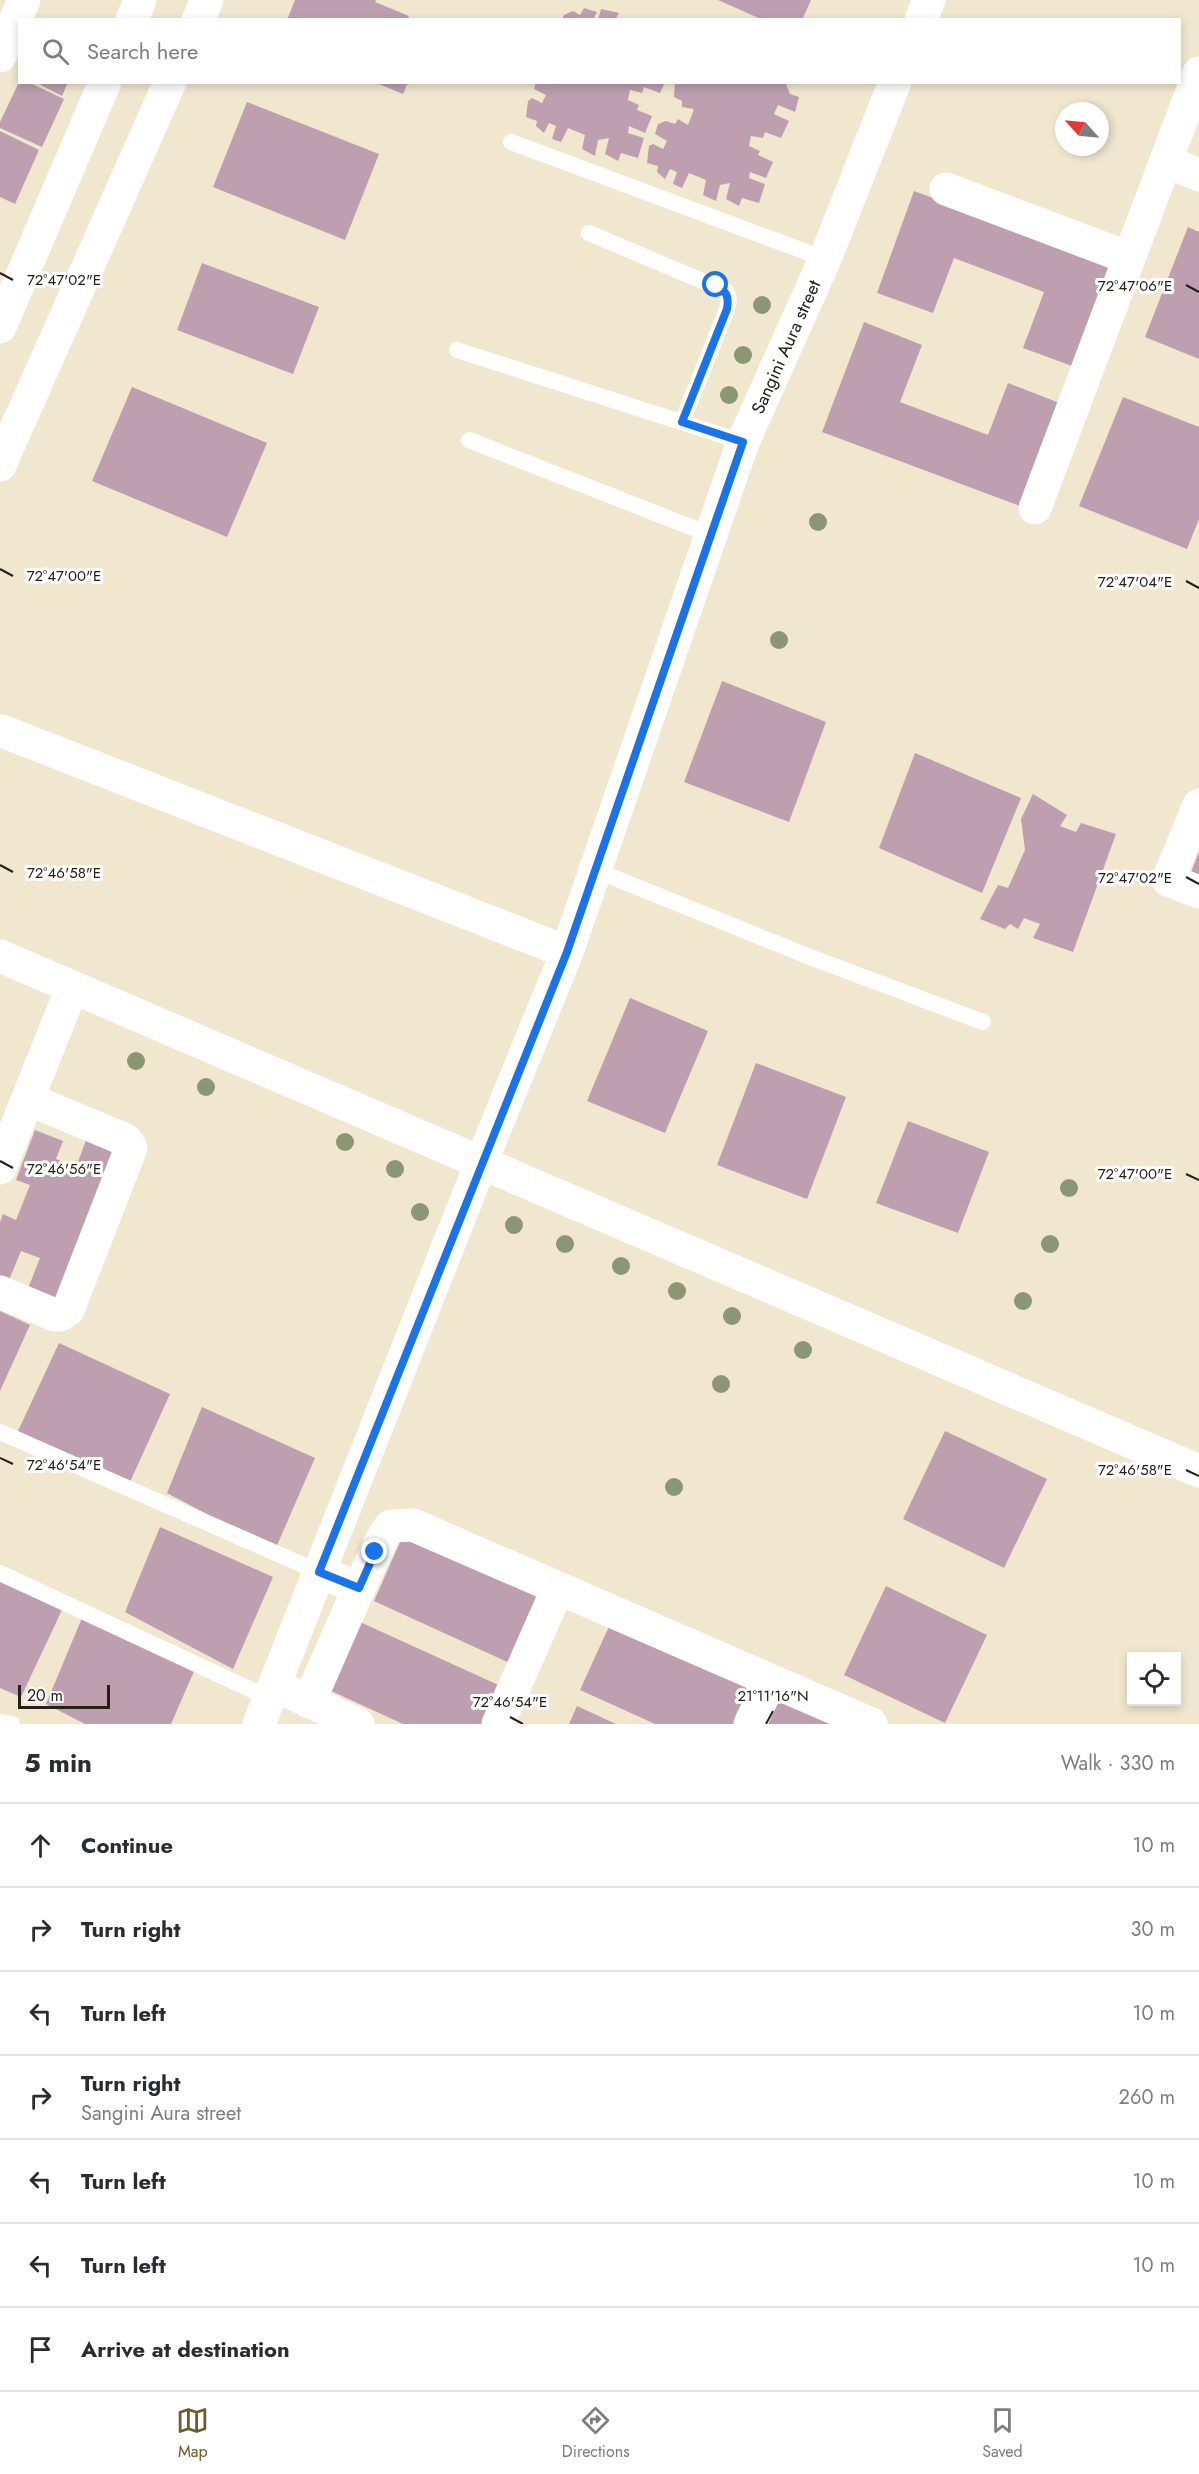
<!DOCTYPE html>
<meta charset="utf-8">
<style>
body{margin:0;font-family:Jost,sans-serif;background:#f7f7f7;color:#2b2b33}
.controls{position:absolute;right:18px;bottom:18px;display:grid;overflow:hidden;border-radius:0px;box-shadow:0 3px 9px #0003}
.controls button{width:54px;height:54px;display:grid;place-items:center;padding:0;border:0;border-bottom:2px solid #e1e1e2;background:#fff;color:#2b2b33;font:30px sans-serif}
.compass{position:absolute;left:1055px;top:102px;width:54px;height:54px;border-radius:50%;background:#fff;box-shadow:0 3px 9px #0003;rotate:297deg}
.scale{position:absolute;left:18px;bottom:15px;width:92px;box-sizing:border-box;padding-left:6px;border:3px solid #242018;border-top:0;font-size:16px;line-height:21px;white-space:nowrap;color:#242018;-webkit-text-stroke:4px #fff;paint-order:stroke}
.stop{position:absolute;width:18px;height:18px;margin:-14px;border:4px solid #1a73e8;border-radius:50%;background:#fff}
.stop.end{background:#1a73e8;border-color:#fff;box-shadow:0 2px 6px #0008}
.list{margin:0;padding:0;list-style:none}
h2{display:flex;justify-content:space-between;align-items:center;height:78px;margin:0;padding:0 24px;font-size:26px}
h2 small{font-size:20px;font-weight:400;color:#7c7c81}
.list li{display:grid;grid-template-columns:39px 1fr auto;gap:18px;align-items:center;box-sizing:border-box;height:84px;padding:0 24px;border-top:2px solid #e1e1e2}
.list b{display:block;font-size:22px;white-space:nowrap}
.list p{margin:0;font-size:20px;white-space:nowrap;color:#7c7c81}
.list em{font-size:20px;font-style:normal;color:#7c7c81}
.icon{flex:none;width:33px;height:33px;fill:none;stroke:currentColor;stroke-width:2;stroke-linecap:round;stroke-linejoin:round}
.map{position:relative;flex:none;width:1199px;height:1724px;overflow:hidden}
.search{position:absolute;background:#fff;box-shadow:0 3px 9px #0003;left:18px;right:18px;top:18px;height:66px;display:flex;align-items:center;gap:15px;box-sizing:border-box;padding:0 21px;border-radius:0px;color:#7c7c81;font-size:22px}
.sheet{height:666px;background:#fff}
nav{display:flex;justify-content:space-around;align-items:center;box-sizing:border-box;height:84px;border-top:2px solid #e1e1e2;background:#fff;font-size:16px;color:#7c7c81}
nav a{display:grid;justify-items:center;gap:3px}
nav .on{color:#6e5a29}
.map>svg:first-child{display:block}
</style>
<div class="map">
<svg width="1199" height="1724" viewBox="0 0 1199 1724">
<rect width="100%" height="100%" fill="#f1e7cf"/>
<g fill="#bd9faf">
<polygon points="295,0 376,0 375,2 409,16 407,20 287,20"/>
<polygon points="718,0 811,0 802,20 763,20"/>
<polygon points="584,8 597,12 593,20 562,20 564,15 573,11 580,15"/>
<polygon points="601,9 619,13 615,20 598,20"/>
<polygon points="19,82 28,82 64,99 42,147 0,128 0,122"/>
<polygon points="35,82 68,82 62,96"/>
<polygon points="374,82 408,82 403,94"/>
<polygon points="536,82 665,82 660,93 644,87 642,93 630,90 628,100 639,105 637,110 652,116 645,133 629,126 628,133 644,138 638,158 621,153 618,161 605,154 609,138 598,140 595,156 582,149 585,135 568,128 561,142 552,139 556,126 549,123 544,133 536,126 537,121 526,117 528,101 532,98 542,103 546,95 534,89"/>
<polygon points="675,82 781,82 786,84 790,94 799,97 795,112 778,105 774,114 789,121 781,138 765,132 763,138 751,136 749,146 760,151 758,155 773,162 766,178 750,172 749,178 765,184 759,203 742,198 739,206 726,199 730,183 720,185 716,201 703,195 706,180 689,173 682,188 673,184 677,172 670,169 665,179 657,172 658,166 647,163 649,146 653,144 663,149 667,141 655,134 658,124 666,121 675,124 678,119 688,125 694,109 682,107 682,101 674,97"/>
<polygon points="247,102 379,154 345,240 213,187"/>
<polygon points="0,131 39,150 15,204 0,197"/>
<polygon points="914,191 1121,267 1083,370 1023,348 1044,292 954,258 933,313 877,293"/>
<polygon points="1188,227 1199,232 1199,359 1145,337"/>
<polygon points="202,263 319,307 293,374 177,330"/>
<polygon points="864,322 922,345 900,402 988,435 1008,383 1067,406 1028,509 822,432"/>
<polygon points="132,387 267,443 227,537 92,481"/>
<polygon points="1123,397 1199,427 1199,519 1187,549 1079,506"/>
<polygon points="722,681 826,722 789,822 684,782"/>
<polygon points="915,753 1021,798 982,893 879,848"/>
<polygon points="1033,794 1067,815 1060,826 1076,832 1081,823 1116,834 1073,952 1033,938 1040,924 1024,918 1018,929 1010,924 1005,929 980,919 998,885 1008,888 1025,850 1021,819"/>
<polygon points="1199,852 1199,890 1186,885"/>
<polygon points="630,998 708,1031 665,1133 587,1101"/>
<polygon points="756,1063 846,1097 807,1199 717,1165"/>
<polygon points="908,1121 989,1152 958,1233 876,1203"/>
<polygon points="35,1130 63,1141 56,1159 76,1167 88,1135 124,1148 63,1305 27,1291 40,1258 21,1251 9,1280 0,1277 0,1222 3,1214 16,1220 30,1185 16,1180"/>
<polygon points="0,1311 30,1325 0,1391"/>
<polygon points="59,1343 170,1394 130,1482 18,1431"/>
<polygon points="202,1407 315,1458 275,1550 167,1493"/>
<polygon points="945,1431 1047,1479 1004,1568 903,1519"/>
<polygon points="160,1527 273,1577 233,1669 125,1612"/>
<polygon points="404,1533 549,1599 518,1667 374,1601"/>
<polygon points="0,1582 62,1610 21,1697 0,1688"/>
<polygon points="886,1586 987,1635 945,1723 844,1675"/>
<polygon points="82,1618 195,1669 171,1724 85,1724 46,1704"/>
<polygon points="360,1622 505,1688 488,1724 403,1724 329,1690"/>
<polygon points="611,1622 756,1687 739,1724 655,1724 580,1690"/>
<polygon points="780,1694 846,1724 766,1724"/>
<polygon points="577,1706 616,1724 569,1724"/>
</g>
<g fill="none" stroke-linecap="round" stroke-linejoin="round">
<g stroke="#fff" stroke-width="16">
<polyline points="511,142 825,259"/>
<polyline points="589,233 726,291 729,299 727,309 682,422"/>
<polyline points="457,350 743,442"/>
<polyline points="469,440 711,535"/>
<polyline points="595,870 810,957 983,1022"/>
<polyline points="0,1432 319,1572"/>
<polyline points="0,1573 269,1698"/>
<polyline points="0,1722 12,1724"/>
</g>
<g stroke="#fff" stroke-width="33">
<polyline points="0,56 24,0"/>
<polyline points="1166,161 1199,175"/>
<polyline points="946,189 1129,258"/>
<polyline points="1035,508 1199,73"/>
<polyline points="2,731 567,952"/>
<polyline points="1199,805 1168,880 1199,892"/>
<polyline points="0,1168 72,988"/>
<polyline points="0,1292 55,1315 60,1315 68,1310 131,1148 126,1140 28,1099"/>
<polyline points="319,1572 359,1588 384,1535 391,1526 413,1525 871,1724"/>
<polyline points="289,1692 358,1724"/>
<polyline points="309,1702 359,1588"/>
<polyline points="498,1724 558,1588"/>
<polyline points="750,1724 770,1681"/>
</g>
<g stroke="#fff" stroke-width="33">
<polyline points="132,20 140,0"/>
<polyline points="198,20 207,0"/>
<polyline points="921,20 929,0"/>
<polyline points="0,327 105,82"/>
<polyline points="0,465 170,82"/>
<polyline points="0,956 1199,1471"/>
<polyline points="259,1724 481,1163 567,952 743,442 825,259 895,82"/>
</g>
</g>
<g fill="#8b9675">
<circle cx="762" cy="305" r="9"/>
<circle cx="743" cy="355" r="9"/>
<circle cx="729" cy="395" r="9"/>
<circle cx="818" cy="522" r="9"/>
<circle cx="779" cy="640" r="9"/>
<circle cx="136" cy="1061" r="9"/>
<circle cx="206" cy="1087" r="9"/>
<circle cx="345" cy="1142" r="9"/>
<circle cx="395" cy="1169" r="9"/>
<circle cx="1069" cy="1188" r="9"/>
<circle cx="420" cy="1212" r="9"/>
<circle cx="514" cy="1225" r="9"/>
<circle cx="565" cy="1244" r="9"/>
<circle cx="1050" cy="1244" r="9"/>
<circle cx="621" cy="1266" r="9"/>
<circle cx="677" cy="1291" r="9"/>
<circle cx="1023" cy="1301" r="9"/>
<circle cx="732" cy="1316" r="9"/>
<circle cx="803" cy="1350" r="9"/>
<circle cx="721" cy="1384" r="9"/>
<circle cx="674" cy="1487" r="9"/>
</g>
<g fill="none" stroke-linecap="round" stroke-linejoin="round">
<path stroke="#1a73e8" stroke-width="8" d="M375,1552L359,1588L319,1572L567,952L743,442L682,422L727,309C729,296 727,292 716,285"/>
</g>
<path fill="none" stroke="#242018" stroke-width="2" d="M0,273L13,280M1186,285L1199,292M0,569L13,576M1186,581L1199,588M0,865L13,872M1186,877L1199,884M0,1161L13,1168M1186,1174L1199,1180M0,1458L13,1464M1186,1470L1199,1476M510,1717L523,1724M766,1724L773,1711"/>
<g text-anchor="middle" dominant-baseline="central" stroke-width="6" stroke-linejoin="round" paint-order="stroke">
<g font-size="18" fill="#242018" stroke="#fff">
<text transform="translate(786 347) rotate(-66)">Sangini Aura street</text>
</g>
</g>
<g font-size="15" text-anchor="middle" fill="#242018" stroke="#fff" stroke-width="6" stroke-linejoin="round" paint-order="stroke">
<text x="64" y="285">72°47'02"E</text>
<text x="1135" y="291">72°47'06"E</text>
<text x="64" y="581">72°47'00"E</text>
<text x="1135" y="587">72°47'04"E</text>
<text x="64" y="878">72°46'58"E</text>
<text x="1135" y="883">72°47'02"E</text>
<text x="64" y="1174">72°46'56"E</text>
<text x="1135" y="1179">72°47'00"E</text>
<text x="64" y="1470">72°46'54"E</text>
<text x="1135" y="1475">72°46'58"E</text>
<text x="773" y="1701">21°11'16"N</text>
<text x="510" y="1707">72°46'54"E</text>
</g>
</svg>
<div class="controls">
<button><svg class="icon" aria-label="locate" viewBox="0 0 24 24"><circle cx="12" cy="12" r="6"/><path d="M12 2v4M12 18v4M2 12h4M18 12h4"/></svg></button>
</div>
<svg class="compass" viewBox="-18 -18 36 36"><path d="M0-13l5 13h-10z" fill="#e53935"/><path d="M0 13l5-13h-10z" fill="#7c7c81"/></svg>
<div class="scale">20 m</div>
<div class="stop" style="left:716px;top:285px"></div>
<div class="stop end" style="left:375px;top:1552px"></div>
<div class="search"><svg class="icon" aria-label="search" viewBox="0 0 24 24"><circle cx="10" cy="10" r="6"/><path d="M15 15l6 6"/></svg>Search here</div>
</div>
<section class="sheet">
<h2>5 min<small>Walk · 330 m</small></h2>
<ul class="list">
<li><svg class="icon" aria-label="ahead" viewBox="0 0 24 24"><path d="M12 20V5M6 11l6-6 6 6"/></svg><div><b>Continue</b></div><em>10 m</em></li>
<li><svg class="icon" aria-label="right" viewBox="0 0 24 24"><path d="M7 20v-9h11M14 6l5 5-5 5"/></svg><div><b>Turn right</b></div><em>30 m</em></li>
<li><svg class="icon" aria-label="left" viewBox="0 0 24 24"><path d="M17 20v-9H6M10 6l-5 5 5 5"/></svg><div><b>Turn left</b></div><em>10 m</em></li>
<li><svg class="icon" aria-label="right" viewBox="0 0 24 24"><path d="M7 20v-9h11M14 6l5 5-5 5"/></svg><div><b>Turn right</b><p>Sangini Aura street</p></div><em>260 m</em></li>
<li><svg class="icon" aria-label="left" viewBox="0 0 24 24"><path d="M17 20v-9H6M10 6l-5 5 5 5"/></svg><div><b>Turn left</b></div><em>10 m</em></li>
<li><svg class="icon" aria-label="left" viewBox="0 0 24 24"><path d="M17 20v-9H6M10 6l-5 5 5 5"/></svg><div><b>Turn left</b></div><em>10 m</em></li>
<li><svg class="icon" aria-label="arrive" viewBox="0 0 24 24"><path d="M6 21V4h12l-3 4 3 4H6"/></svg><div><b>Arrive at destination</b></div></li>
</ul>
</section>
<nav>
<a class="on"><svg class="icon" aria-label="map" viewBox="0 0 24 24"><path d="M3 6l6-2 6 2 6-2v14l-6 2-6-2-6 2zM9 4v14M15 6v14"/></svg>Map</a>
<a><svg class="icon" aria-label="directions" viewBox="0 0 24 24"><path d="M12 3l9 9-9 9-9-9zM9 14v-3h6M13 9l2 2-2 2"/></svg>Directions</a>
<a><svg class="icon" aria-label="saved" viewBox="0 0 24 24"><path d="M7 4h10v16l-5-4-5 4z"/></svg>Saved</a>
</nav>
